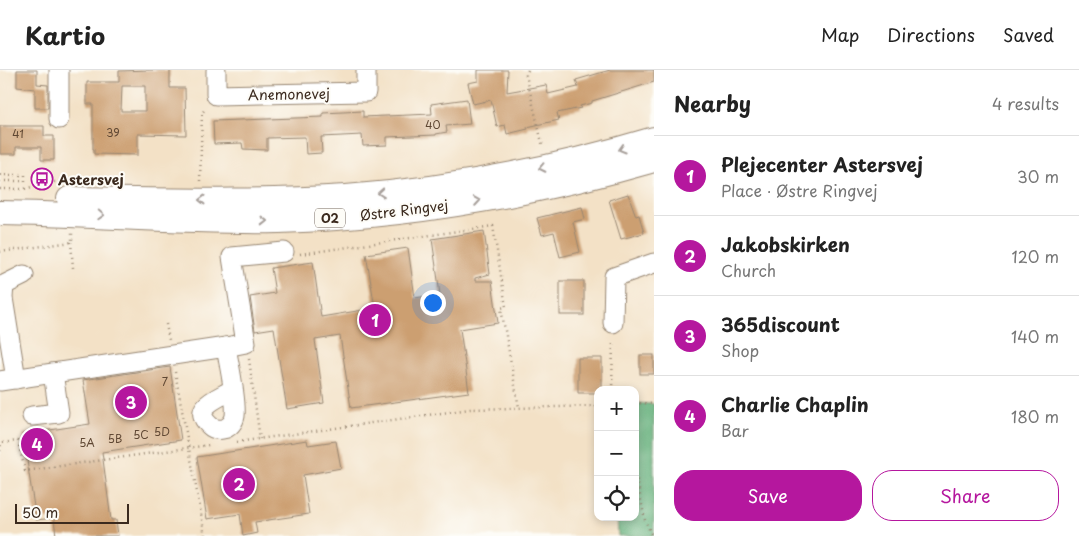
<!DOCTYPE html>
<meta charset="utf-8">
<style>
body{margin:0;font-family:"Playpen Sans",sans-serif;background:#f6f6f6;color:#222}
.controls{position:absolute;right:15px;bottom:15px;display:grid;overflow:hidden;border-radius:10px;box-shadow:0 2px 8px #0003}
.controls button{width:45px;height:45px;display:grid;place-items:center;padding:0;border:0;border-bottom:1px solid #e0e0e0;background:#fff;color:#222;font:25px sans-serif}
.scale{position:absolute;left:15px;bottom:12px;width:114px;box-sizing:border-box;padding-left:5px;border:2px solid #3b2a1e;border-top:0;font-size:14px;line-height:18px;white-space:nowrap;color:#3b2a1e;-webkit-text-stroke:4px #fdfcf7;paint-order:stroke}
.you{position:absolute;left:432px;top:232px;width:18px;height:18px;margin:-12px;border:4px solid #fff;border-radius:50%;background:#1a73e8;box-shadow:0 0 0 8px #1a73e833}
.badge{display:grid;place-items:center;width:32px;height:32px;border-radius:50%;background:#b5179e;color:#fff;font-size:16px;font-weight:700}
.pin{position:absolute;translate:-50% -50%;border:2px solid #fff;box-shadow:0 1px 5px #0006}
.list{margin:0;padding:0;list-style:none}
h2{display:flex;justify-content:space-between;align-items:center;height:65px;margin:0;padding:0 20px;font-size:21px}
h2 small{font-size:16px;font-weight:400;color:#767676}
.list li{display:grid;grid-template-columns:32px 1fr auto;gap:15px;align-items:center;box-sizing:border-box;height:80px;padding:0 20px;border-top:1px solid #e0e0e0}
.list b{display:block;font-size:19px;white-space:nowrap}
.list p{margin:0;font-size:16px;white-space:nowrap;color:#767676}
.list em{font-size:16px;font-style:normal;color:#767676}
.actions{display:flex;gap:10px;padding:15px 20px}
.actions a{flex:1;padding:11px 0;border:1px solid #b5179e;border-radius:20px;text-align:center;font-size:18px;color:#b5179e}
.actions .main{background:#b5179e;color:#fff}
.icon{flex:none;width:28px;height:28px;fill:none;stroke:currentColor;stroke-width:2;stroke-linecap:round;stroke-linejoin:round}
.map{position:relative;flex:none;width:654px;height:466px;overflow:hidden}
header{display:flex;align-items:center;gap:30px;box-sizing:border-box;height:70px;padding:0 25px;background:#fff;border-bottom:1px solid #e0e0e0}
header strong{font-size:24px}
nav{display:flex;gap:28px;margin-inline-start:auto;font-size:18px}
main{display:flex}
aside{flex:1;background:#fff}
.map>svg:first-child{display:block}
</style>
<header>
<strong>Kartio</strong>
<nav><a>Map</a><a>Directions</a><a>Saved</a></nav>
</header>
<main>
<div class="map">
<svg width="654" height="466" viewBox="0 0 654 466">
<rect width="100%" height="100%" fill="#fdfcf7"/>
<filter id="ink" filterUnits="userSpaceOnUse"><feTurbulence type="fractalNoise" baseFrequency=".02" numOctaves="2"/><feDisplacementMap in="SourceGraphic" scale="10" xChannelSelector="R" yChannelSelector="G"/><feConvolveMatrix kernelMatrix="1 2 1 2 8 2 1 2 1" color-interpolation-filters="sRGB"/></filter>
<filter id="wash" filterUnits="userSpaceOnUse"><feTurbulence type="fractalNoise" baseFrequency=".0096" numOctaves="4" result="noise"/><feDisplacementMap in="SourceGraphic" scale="20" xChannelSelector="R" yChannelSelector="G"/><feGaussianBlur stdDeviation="1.12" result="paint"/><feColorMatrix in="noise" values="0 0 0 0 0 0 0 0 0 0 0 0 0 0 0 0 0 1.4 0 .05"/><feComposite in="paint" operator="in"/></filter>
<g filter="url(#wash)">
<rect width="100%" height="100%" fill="#f3e1c6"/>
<polygon fill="#61ae78" stroke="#4e6c4b" points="635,333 654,334 654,466 618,466 617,447 635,447"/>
<g id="blocks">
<g fill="#cc9f71" fill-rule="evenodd">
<polygon points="17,0 37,0 37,14 48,15 48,38 35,38 35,19 17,17"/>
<path d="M149,0H170V18H185L186,65L138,64V85L94,84V79H93V34H87V12H119V1ZM122,16H145V41H121Z"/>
<polygon points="478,0 508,0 507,22 546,15 548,24 578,17 576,10 610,0 654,0 654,12 592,31 592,33 580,36 581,38 557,43 559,50 527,57 528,59 507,64 505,55 497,57 491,30 473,34 468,13 478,11"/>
<polygon points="467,29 470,54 446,56 447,62 436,64 436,65 387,67 387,75 363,76 362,65 321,67 322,83 306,84 305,67 267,68 267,80 243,79 242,73 214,74 213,51 323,47 323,43 363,41 363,47 432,44 431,34"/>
<polygon points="0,56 44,56 44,66 54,66 54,90 41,90 41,77 16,77 16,84 0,84"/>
<polygon points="628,124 636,146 639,145 644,163 621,169 609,130"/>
<polygon points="582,137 585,149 573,152 580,182 560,187 554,162 542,165 537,148"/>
<polygon points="484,161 490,204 475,208 475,211 492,211 498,253 460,259 469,322 351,338 340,266 315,270 324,333 287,339 274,258 255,261 250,227 275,223 271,198 313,192 321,247 375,238 366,184 408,178 415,228 440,224 432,169"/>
<rect x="560" y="211" width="24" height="34"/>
<rect x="640" y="285" width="14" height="19"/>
<polygon points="578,288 602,288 602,320 598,320 598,323 578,323"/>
<polygon points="170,297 181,370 102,382 111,450 116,450 118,466 56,466 54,448 36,450 23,364 90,354 83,310"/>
<polygon points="307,370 308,375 336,371 341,398 303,405 309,444 255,452 257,463 243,466 240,444 207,449 197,387"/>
</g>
</g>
</g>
<g filter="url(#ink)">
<use href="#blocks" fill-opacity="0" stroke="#978672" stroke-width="1"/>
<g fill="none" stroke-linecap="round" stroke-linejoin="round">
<g stroke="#978672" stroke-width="21">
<g id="minor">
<polyline points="59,0 59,49"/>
<polyline points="216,0 216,25 366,22 366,0"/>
<polyline points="613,253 614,207 654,193"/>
<polyline points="226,277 246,273 232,187 284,182"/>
<polyline points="16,309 3,228 4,215 24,205"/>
<path d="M0,311L226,277C229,295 237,329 235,346C234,352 229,358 223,359C218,360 213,359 209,355C189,336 222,327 233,319"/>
<polyline points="32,346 59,343 53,303"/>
</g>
</g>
<g stroke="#978672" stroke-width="26">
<g id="major">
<path d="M69,129C161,130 254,133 346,127C450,119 554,99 654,69"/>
<path d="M0,143C93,144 186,153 279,151C406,147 532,125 654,90"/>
</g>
</g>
<g stroke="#978672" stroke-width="2.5" stroke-dasharray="1 4" stroke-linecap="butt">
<polyline points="528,0 526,5 543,77"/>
<polyline points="0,105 25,105 25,111"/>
<polyline points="0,111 22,111"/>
<polyline points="200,111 202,43 206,38"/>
<polyline points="0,119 24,119 52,112 58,112"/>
<polyline points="71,172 73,198"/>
<polyline points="0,182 72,172 72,163"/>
<polyline points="300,184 493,156 506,237 501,238 519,338"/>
<polyline points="166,254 169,270"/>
<polyline points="249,289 260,369"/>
<polyline points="175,302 205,466"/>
<polyline points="612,320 613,270"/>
<polyline points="635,333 654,334"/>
<polyline points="237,372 470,339 598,336"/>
<polyline points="0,381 1,373 18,371 25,401 209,375"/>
<polyline points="635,400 645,450 652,466"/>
</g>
<use href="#minor" stroke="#fff" stroke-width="19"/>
<use href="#major" stroke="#fff" stroke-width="24"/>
</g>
<defs><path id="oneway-chevron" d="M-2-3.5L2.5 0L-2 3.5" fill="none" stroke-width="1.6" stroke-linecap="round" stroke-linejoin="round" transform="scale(1.25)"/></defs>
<g stroke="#a79f9a">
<use href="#oneway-chevron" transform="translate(622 79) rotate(163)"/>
<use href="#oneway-chevron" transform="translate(542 98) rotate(168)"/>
<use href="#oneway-chevron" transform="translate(381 123) rotate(175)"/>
<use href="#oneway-chevron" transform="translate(202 130) rotate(180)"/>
<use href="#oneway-chevron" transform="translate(477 131) rotate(-9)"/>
<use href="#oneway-chevron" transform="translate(101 145) rotate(3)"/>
<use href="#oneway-chevron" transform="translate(264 151)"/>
</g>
</g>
<defs>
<g id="bus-ring" transform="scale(1.125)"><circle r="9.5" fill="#fdfcf7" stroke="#b5179e" stroke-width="1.5"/><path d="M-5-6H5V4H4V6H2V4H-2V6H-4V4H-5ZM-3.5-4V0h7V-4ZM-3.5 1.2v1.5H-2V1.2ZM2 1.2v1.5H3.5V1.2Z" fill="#b5179e"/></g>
</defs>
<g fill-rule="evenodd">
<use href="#bus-ring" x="42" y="109"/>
</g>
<g text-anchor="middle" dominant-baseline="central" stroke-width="4" stroke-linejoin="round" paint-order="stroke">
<g font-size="11" fill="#5f4733">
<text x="433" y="54">40</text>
<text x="113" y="62">39</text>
<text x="18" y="63">41</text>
<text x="165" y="311">7</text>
<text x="162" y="361">5D</text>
<text x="141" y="364">5C</text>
<text x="115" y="368">5B</text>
<text x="87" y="372">5A</text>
</g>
<rect fill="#fdfcf7" stroke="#75695f" stroke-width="1" x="315" y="138.5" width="30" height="19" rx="4"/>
<g font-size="12" font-weight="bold" fill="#3b2a1e">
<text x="330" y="148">O2</text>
</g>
<g font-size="14" fill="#3b2a1e" stroke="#fdfcf7">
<text transform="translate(289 24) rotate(-1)">Anemonevej</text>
<text transform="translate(404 140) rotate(-7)">Østre Ringvej</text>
</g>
<g font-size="14" font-weight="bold" fill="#3b2a1e" stroke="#fdfcf7" text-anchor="start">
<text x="58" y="109">Astersvej</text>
</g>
</g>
</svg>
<div class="controls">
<button>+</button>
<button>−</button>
<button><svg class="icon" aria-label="locate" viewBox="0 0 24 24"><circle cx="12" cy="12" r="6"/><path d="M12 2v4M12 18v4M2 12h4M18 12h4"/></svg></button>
</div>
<div class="scale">50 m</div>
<div class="you"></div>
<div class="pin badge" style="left:375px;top:250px">1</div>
<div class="pin badge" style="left:239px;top:414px">2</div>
<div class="pin badge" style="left:131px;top:332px">3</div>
<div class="pin badge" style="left:37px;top:374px">4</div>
</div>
<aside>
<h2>Nearby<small>4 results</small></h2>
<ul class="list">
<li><span class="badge">1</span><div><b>Plejecenter Astersvej</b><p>Place · Østre Ringvej</p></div><em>30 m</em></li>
<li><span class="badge">2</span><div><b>Jakobskirken</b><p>Church</p></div><em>120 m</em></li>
<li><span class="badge">3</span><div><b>365discount</b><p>Shop</p></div><em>140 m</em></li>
<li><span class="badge">4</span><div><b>Charlie Chaplin</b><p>Bar</p></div><em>180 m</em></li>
</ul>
<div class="actions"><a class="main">Save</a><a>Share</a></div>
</aside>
</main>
